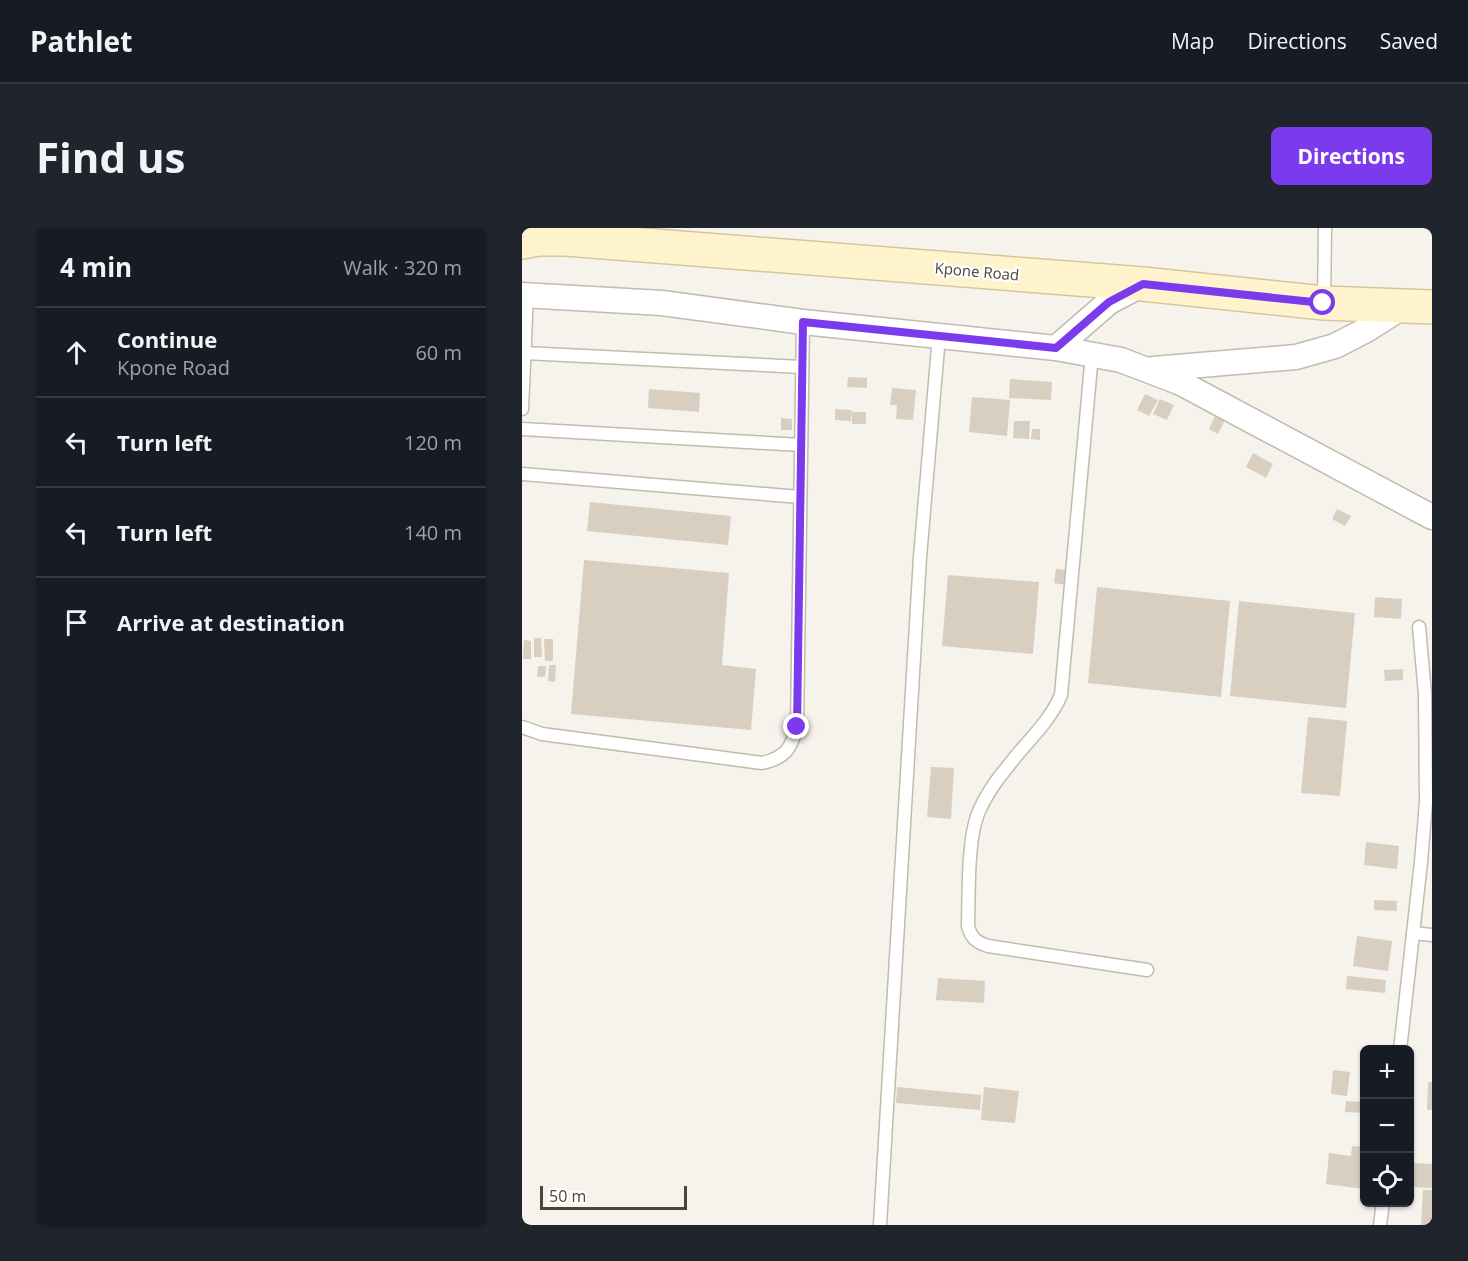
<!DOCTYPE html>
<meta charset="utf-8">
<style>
body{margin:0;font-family:"Open Sans",sans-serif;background:#20242c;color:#f1f3f6}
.controls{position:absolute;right:18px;bottom:18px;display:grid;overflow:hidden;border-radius:9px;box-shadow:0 2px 4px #0004}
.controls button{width:54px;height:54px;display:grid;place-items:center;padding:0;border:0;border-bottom:2px solid #363941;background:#171b24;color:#f1f3f6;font:30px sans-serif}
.scale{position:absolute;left:18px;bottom:15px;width:147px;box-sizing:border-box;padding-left:6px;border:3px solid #4b4439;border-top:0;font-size:16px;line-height:21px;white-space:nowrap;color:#4b4439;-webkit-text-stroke:4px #fff;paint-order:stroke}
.stop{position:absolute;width:18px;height:18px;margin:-14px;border:4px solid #7c3aed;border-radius:50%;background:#fff}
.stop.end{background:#7c3aed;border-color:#fff;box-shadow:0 2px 6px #0008}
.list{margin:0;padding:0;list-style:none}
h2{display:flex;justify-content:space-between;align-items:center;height:78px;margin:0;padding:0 24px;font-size:26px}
h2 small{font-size:20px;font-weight:400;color:#9ea1a6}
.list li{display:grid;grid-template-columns:39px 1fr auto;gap:18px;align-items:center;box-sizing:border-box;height:90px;padding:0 24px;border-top:2px solid #363941}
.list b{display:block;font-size:22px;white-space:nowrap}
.list p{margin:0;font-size:20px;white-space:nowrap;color:#9ea1a6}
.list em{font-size:20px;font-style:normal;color:#9ea1a6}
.icon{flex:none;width:33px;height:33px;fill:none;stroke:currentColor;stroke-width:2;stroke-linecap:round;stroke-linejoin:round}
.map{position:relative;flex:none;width:910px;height:997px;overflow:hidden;border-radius:9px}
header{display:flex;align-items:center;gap:36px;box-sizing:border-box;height:84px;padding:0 30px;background:#171b24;border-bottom:2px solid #363941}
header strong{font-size:28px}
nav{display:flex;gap:33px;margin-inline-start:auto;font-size:21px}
.intro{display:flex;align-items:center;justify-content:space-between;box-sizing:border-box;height:144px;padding:0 36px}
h1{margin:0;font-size:42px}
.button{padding:15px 27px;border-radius:9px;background:#7c3aed;color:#fff;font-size:21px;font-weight:700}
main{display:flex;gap:36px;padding:0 36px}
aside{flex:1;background:#171b24;border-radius:9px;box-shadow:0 2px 4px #0004}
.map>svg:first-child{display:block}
</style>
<header>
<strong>Pathlet</strong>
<nav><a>Map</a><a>Directions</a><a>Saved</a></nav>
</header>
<div class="intro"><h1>Find us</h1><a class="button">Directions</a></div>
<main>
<aside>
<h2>4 min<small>Walk · 320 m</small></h2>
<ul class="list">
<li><svg class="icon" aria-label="ahead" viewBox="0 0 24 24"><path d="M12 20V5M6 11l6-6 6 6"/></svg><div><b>Continue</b><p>Kpone Road</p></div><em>60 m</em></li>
<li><svg class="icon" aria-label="left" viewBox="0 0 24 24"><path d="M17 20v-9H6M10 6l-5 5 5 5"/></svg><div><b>Turn left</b></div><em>120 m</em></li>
<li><svg class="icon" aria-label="left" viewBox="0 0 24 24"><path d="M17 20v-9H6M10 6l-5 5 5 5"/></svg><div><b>Turn left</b></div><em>140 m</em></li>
<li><svg class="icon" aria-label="arrive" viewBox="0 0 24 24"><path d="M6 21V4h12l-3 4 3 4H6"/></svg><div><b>Arrive at destination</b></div></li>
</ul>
</aside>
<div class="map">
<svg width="910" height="997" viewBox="0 0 910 997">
<rect width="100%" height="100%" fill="#f6f3ec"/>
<g fill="#d8cfc1">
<polygon points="326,149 345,150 345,160 325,159"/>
<polygon points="488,151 530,154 529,172 487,170"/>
<polygon points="370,160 394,162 391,192 374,191 375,177 368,177"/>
<polygon points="127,161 178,165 177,184 126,180"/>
<polygon points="623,166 636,172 627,188 615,182"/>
<polygon points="450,169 488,172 485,208 447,204"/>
<polygon points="638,171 652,177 645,192 631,186"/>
<polygon points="313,181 330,182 329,193 313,192"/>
<rect x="330" y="184" width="14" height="12"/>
<polygon points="693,188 703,192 696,206 687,201"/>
<polygon points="259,190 270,191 270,202 259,202"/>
<polygon points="492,193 508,193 507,211 491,210"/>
<polygon points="510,201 518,201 518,212 509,211"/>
<polygon points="731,225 751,236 744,250 724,239"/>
<polygon points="68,274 209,288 206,317 65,303"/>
<polygon points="815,281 829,288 823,298 810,291"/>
<polygon points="62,332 207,345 200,437 234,441 229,502 49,486"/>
<polygon points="534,341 545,342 544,357 532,355"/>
<polygon points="426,347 517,354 511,426 420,418"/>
<polygon points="575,359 708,373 699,469 566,455"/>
<polygon points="853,369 880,371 879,391 852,389"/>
<polygon points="717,373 833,385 824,480 708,468"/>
<polygon points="12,410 19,410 20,429 12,429"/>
<polygon points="22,411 31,411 31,433 23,433"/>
<polygon points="2,412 9,413 9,431 1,431"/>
<polygon points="27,437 34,437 33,454 26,453"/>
<polygon points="16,438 24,438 23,449 15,449"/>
<polygon points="881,441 881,452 863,453 862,442"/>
<polygon points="786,489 825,493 818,568 779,565"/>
<polygon points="409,539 432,540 429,591 405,589"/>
<polygon points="844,614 877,618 875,641 842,637"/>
<polygon points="852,672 875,673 875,683 852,682"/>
<polygon points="835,708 870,713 866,743 831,738"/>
<polygon points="825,748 864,752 863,765 824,761"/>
<polygon points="416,750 463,753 462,775 414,772"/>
<polygon points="811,842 828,844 825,868 809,866"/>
<polygon points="906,854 910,854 910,882 905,882"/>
<polygon points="375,859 459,867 458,882 374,875"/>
<polygon points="462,859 497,863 493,895 459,892"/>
<polygon points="824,873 842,874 842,885 823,884"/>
<polygon points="830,918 842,919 842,961 804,956 807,925 829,928"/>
<polygon points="891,935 910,936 910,960 890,959"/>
<polygon points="901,962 910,962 910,997 899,997"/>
</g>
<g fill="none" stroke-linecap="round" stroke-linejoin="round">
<g stroke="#c2bbae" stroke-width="15">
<g id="service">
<polyline points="802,74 803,0"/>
<polyline points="2,125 280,139"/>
<path d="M570,126L539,467C527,495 505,513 487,537C475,551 464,567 457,583C445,611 447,666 446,698C449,710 454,714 466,718L625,742"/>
<polyline points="0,181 5,67"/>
<polyline points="0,201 279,217"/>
<polyline points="0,246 278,269"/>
<path d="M0,499L20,506L240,535C263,530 269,521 275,499L281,94"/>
<polyline points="891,705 910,707"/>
<polyline points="878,822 899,634 904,574 903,466 897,399"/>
<polyline points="358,997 398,329 417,108"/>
<polyline points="858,997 861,974"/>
</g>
</g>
<g stroke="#c2bbae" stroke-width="27">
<g id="minor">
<polyline points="0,67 140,75 281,94 534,120 599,132 659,155 910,289"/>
<polyline points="534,120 587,74 621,56"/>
<polyline points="631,141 774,129 813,118 844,102 882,78"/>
</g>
</g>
<g stroke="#d6c79b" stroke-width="36">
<polyline id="secondary" points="0,14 17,11 44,11 621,56 802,75 910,79"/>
</g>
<use href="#service" stroke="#fff" stroke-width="12"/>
<use href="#minor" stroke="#fff" stroke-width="24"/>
<use href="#secondary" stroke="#fff3cd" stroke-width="33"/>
</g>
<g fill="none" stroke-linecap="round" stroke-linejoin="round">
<polyline stroke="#7c3aed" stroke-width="8" points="275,499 281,94 534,120 587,74 621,56 801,75"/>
</g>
<g text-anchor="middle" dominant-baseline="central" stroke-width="4.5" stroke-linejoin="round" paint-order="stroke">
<g font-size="15" fill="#4b4439" stroke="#fff">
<text transform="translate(455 43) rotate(5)">Kpone Road</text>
</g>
</g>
</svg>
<div class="controls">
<button>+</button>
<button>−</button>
<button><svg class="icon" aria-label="locate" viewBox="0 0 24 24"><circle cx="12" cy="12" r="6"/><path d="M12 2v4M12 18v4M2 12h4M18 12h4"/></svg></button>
</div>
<div class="scale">50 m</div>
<div class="stop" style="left:801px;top:75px"></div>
<div class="stop end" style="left:275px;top:499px"></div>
</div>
</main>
